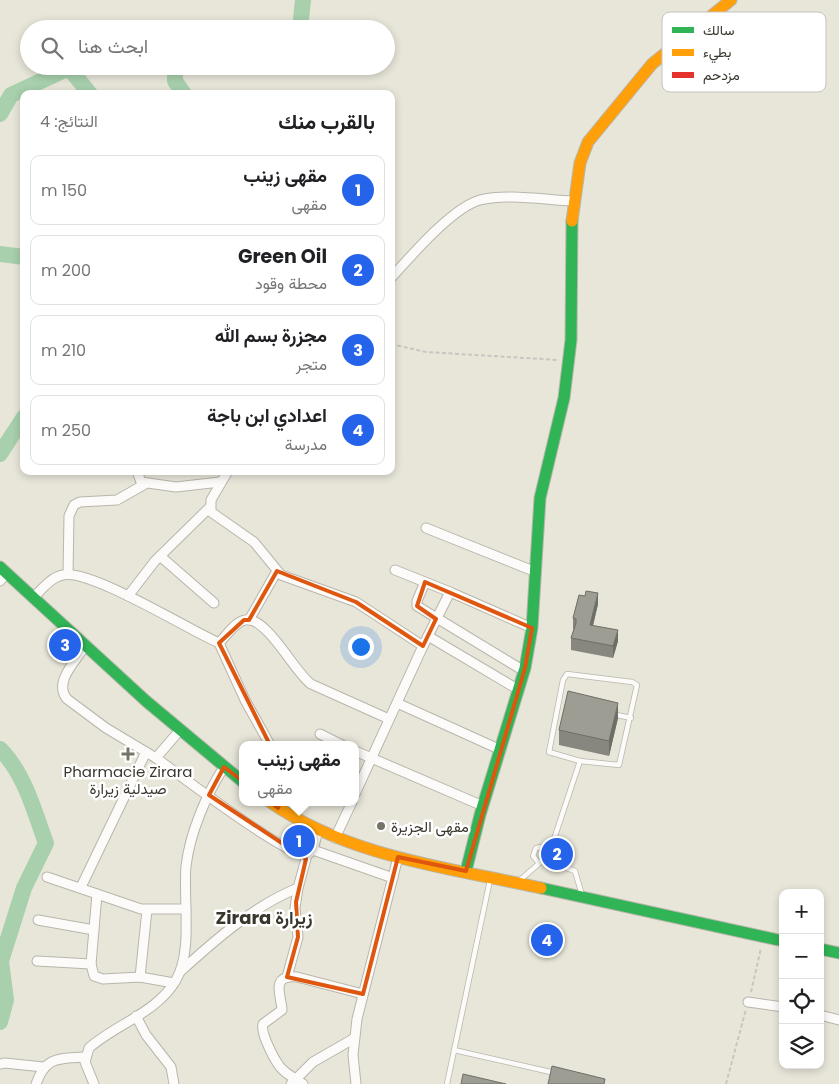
<!DOCTYPE html>
<html lang="ar">
<meta charset="utf-8">
<style>
body{margin:0;font-family:Poppins,Vazirmatn,sans-serif;background:#f6f6f6;color:#202124;direction:rtl}
.controls{position:absolute;right:15px;bottom:15px;display:grid;overflow:hidden;border-radius:10px;box-shadow:0 2px 8px #0003}
.controls button{width:45px;height:45px;display:grid;place-items:center;padding:0;border:0;border-bottom:1px solid #e0e0e0;background:#fff;color:#202124;font:25px sans-serif}
.you{position:absolute;left:360px;top:646px;width:18px;height:18px;margin:-12px;border:4px solid #fff;border-radius:50%;background:#1a73e8;box-shadow:0 0 0 8px #1a73e833}
.badge{display:grid;place-items:center;width:32px;height:32px;border-radius:50%;background:#2563eb;color:#fff;font-size:16px;font-weight:700}
.pin{position:absolute;translate:-50% -50%;border:2px solid #fff;box-shadow:0 1px 5px #0006}
.popup{position:absolute;left:239px;top:741px;width:120px;height:65px;box-sizing:border-box;display:grid;place-content:center;border-radius:10px;background:#fff;filter:drop-shadow(0 1px 4px #0005);font-size:16px;white-space:nowrap;color:#757577}
.popup b{font-size:19px;color:#202124}
.popup::after{content:'';position:absolute;left:50%;top:100%;margin-left:-10px;border:10px solid transparent;border-top-color:#fff}
.list{margin:0;padding:0;list-style:none}
h2{display:flex;justify-content:space-between;align-items:center;height:65px;margin:0;padding:0 20px;font-size:21px}
h2 small{font-size:16px;font-weight:400;color:#757577}
.list li{display:grid;grid-template-columns:32px 1fr auto;gap:15px;align-items:center;box-sizing:border-box;height:70px;margin:0 10px 10px;padding:0 10px;border:1px solid #e0e0e0;border-radius:10px}
.list b{display:block;font-size:19px;white-space:nowrap}
.list p{margin:0;font-size:16px;white-space:nowrap;color:#757577}
.list em{font-size:16px;font-style:normal;color:#757577}
.icon{flex:none;width:28px;height:28px;fill:none;stroke:currentColor;stroke-width:2;stroke-linecap:round;stroke-linejoin:round}
.map{position:relative;flex:none;width:839px;height:1084px;overflow:hidden;direction:ltr}
.search{position:absolute;background:#fff;box-shadow:0 2px 8px #0003;left:20px;top:20px;width:375px;height:55px;display:flex;align-items:center;gap:12px;box-sizing:border-box;padding:0 18px;border-radius:28px;color:#757577;font-size:19px}
.panel{position:absolute;background:#fff;box-shadow:0 2px 8px #0003;left:20px;top:90px;width:375px;height:385px;border-radius:10px;direction:rtl}
.map>svg:first-child{display:block}
</style>
<div class="map">
<svg width="839" height="1084" viewBox="0 0 839 1084">
<rect width="100%" height="100%" fill="#e8e6d9"/>
<g fill="none" stroke-linecap="round" stroke-linejoin="round">
<g stroke="#a8d0ad" stroke-width="16">
<polyline points="300,29 303,0"/>
<polyline points="175,66 175,81 184,94"/>
<polyline points="0,114 11,95 69,68 90,94"/>
<polyline points="0,254 24,257"/>
<polyline points="0,454 24,417"/>
<path d="M0,749C25,774 34,811 46,843L24,888L1,961L6,1000L0,1022"/>
</g>
<g stroke="#b8b6ac" stroke-width="6">
<g id="lane">
<polygon points="567,674 632,682 637,685 619,765 580,761 549,752 563,680"/>
<polyline points="612,714 631,718"/>
<polyline points="538,862 533,856 536,848 552,845 580,761"/>
<polyline points="519,881 543,860 575,871 582,895"/>
<polyline points="454,1050 555,1073"/>
<polyline points="447,1084 490,880"/>
</g>
</g>
<g stroke="#b8b6ac" stroke-width="11">
<g id="street">
<path d="M391,278C411,256 453,207 480,200C506,193 546,200 573,201"/>
<polyline points="137,471 141,482 176,487 220,482"/>
<polyline points="228,471 211,500 211,512 254,542 281,575 356,602 423,646 355,794"/>
<polyline points="426,528 536,572"/>
<polyline points="160,556 214,603"/>
<polyline points="395,570 450,592"/>
<polyline points="68,574 69,516 74,505 80,502 117,500 145,484"/>
<polyline points="0,581 6,573"/>
<polyline points="425,582 417,601 417,606 524,671"/>
<polyline points="128,596 155,561 210,507"/>
<path d="M33,598C41,590 51,577 63,575C89,568 189,630 219,643C226,636 235,622 245,620C266,615 295,673 311,684L389,719"/>
<polyline points="249,620 277,571"/>
<polyline points="428,636 519,690"/>
<polyline points="219,643 245,700 270,745"/>
<path d="M85,646C76,661 53,682 67,699L106,728L156,758L180,730"/>
<polyline points="423,646 450,592 532,628"/>
<polyline points="397,703 501,750"/>
<polyline points="320,734 342,745"/>
<polyline points="355,751 483,806"/>
<path d="M156,758C177,773 290,859 307,855"/>
<polyline points="335,838 352,802"/>
<polyline points="313,850 393,878"/>
<polyline points="47,877 141,909 186,909"/>
<polyline points="81,887 146,752"/>
<polyline points="97,894 91,964 94,976 103,979 140,977 174,983"/>
<polyline points="38,920 94,930"/>
<polyline points="37,961 91,964"/>
<path d="M181,971C215,940 255,905 298,888"/>
<polyline points="140,977 147,910"/>
<polyline points="287,977 298,937 295,908 298,888 307,855 313,850 318,830"/>
<polyline points="748,1002 783,1007"/>
<polyline points="820,1015 839,1020"/>
<polyline points="136,1016 146,1035 171,1067 174,1084"/>
<polyline points="0,1064 5,1063 43,1067"/>
<path d="M36,1084C46,1056 58,1059 85,1057"/>
<path d="M94,1084L85,1062L89,1048C116,1024 157,1013 176,980C193,951 183,900 186,866C190,833 206,795 224,767"/>
<polyline points="291,1084 313,1062 353,1039"/>
<path d="M303,1084C297,1079 289,1076 283,1070C276,1064 260,1033 263,1024L282,1010C282,998 269,974 297,977L363,994"/>
<polyline points="356,1084 353,1055 357,1019 398,857"/>
</g>
</g>
<g stroke="#b8b6ac" stroke-width="13">
<g id="fast">
<polyline points="0,567 146,701 243,782"/>
<polyline points="466,871 480,815 525,668 532,628 540,498 564,398 571,340 572,221"/>
<polyline points="541,888 783,941"/>
<polyline points="820,949 839,953"/>
</g>
</g>
<g stroke="#b8b6ac" stroke-width="13">
<g id="slow">
<polyline points="572,221 580,163 588,142 652,64 731,0"/>
<path d="M270,802C349,857 450,868 541,888"/>
</g>
</g>
<g stroke="#c7c6c1" stroke-width="2" stroke-dasharray="4 2.5" stroke-linecap="butt">
<polyline points="391,344 426,352 558,360"/>
<polyline points="751,992 761,948"/>
<polyline points="726,1084 746,1009"/>
</g>
<use href="#lane" stroke="#fcfbf9" stroke-width="4.5"/>
<use href="#street" stroke="#fcfbf9" stroke-width="9"/>
<use href="#fast" stroke="#30b455" stroke-width="11"/>
<use href="#slow" stroke="#ff9f0a" stroke-width="11"/>
</g>
<g fill="#87877f">
<polygon points="598,604 593,626 618,641 613,658 571,650 571,638 574,629 573,629 573,618"/>
<polygon points="618,718 609,756 559,745 559,730"/>
</g>
<g fill="#6e6e68">
<polygon points="598,593 598,604 590,637 590,625"/>
<polygon points="618,630 618,641 613,658 613,646"/>
<polygon points="618,703 618,718 609,756 609,741"/>
</g>
<g fill="#9d9d94" stroke="#6e6e68">
<polygon points="586,591 598,593 590,625 618,630 613,646 571,638 576,623 576,619 573,618 579,595 585,596"/>
<polygon points="568,691 618,703 609,741 559,730"/>
<polygon points="552,1066 605,1079 604,1084 548,1084"/>
<polygon points="463,1074 506,1084 461,1084"/>
</g>
<path fill="none" stroke="#df570e" stroke-width="4" stroke-linejoin="round" d="M277,571L356,602L423,646L436,619L417,606L425,582L532,628L525,668L466,871L398,857L363,994L287,977L298,937L296,902L306,859L209,795L224,767L278,808L285,782L283,771L219,643L244,620H249Z"/>
<g fill="#767469" stroke="#fff" stroke-width="2">
<path d="M125.5 746.5h5v5h5v5h-5v5h-5v-5h-5v-5h5z"/>
<circle cx="381" cy="826" r="5"/>
</g>
<g text-anchor="middle" dominant-baseline="central" stroke-width="5" stroke-linejoin="round" paint-order="stroke">
<g font-size="15" fill="#38362d" stroke="#fff">
<text x="128" y="771">Pharmacie Zirara<tspan x="128" dy="17">صيدلية زيرارة</tspan></text>
<text x="391" y="826" text-anchor="start">مقهى الجزيرة</text>
</g>
<g font-size="18" font-weight="bold" fill="#38362d" stroke="#fff">
<text x="264" y="917">Zirara زيرارة</text>
</g>
</g>
<rect x="662" y="12" width="164" height="80" rx="8" fill="#fff" stroke="#c3c3c0" stroke-width="1"/>
<rect x="672" y="27" width="22" height="6" fill="#30b455"/>
<rect x="672" y="49" width="22" height="7" fill="#ff9f0a"/>
<rect x="672" y="72" width="22" height="6" fill="#e5322d"/>
<g font-size="14" fill="#38362d">
<text x="703" y="35">سالك</text>
<text x="703" y="57">بطيء</text>
<text x="703" y="80">مزدحم</text>
</g>
</svg>
<div class="controls">
<button>+</button>
<button>−</button>
<button><svg class="icon" aria-label="locate" viewBox="0 0 24 24"><circle cx="12" cy="12" r="6"/><path d="M12 2v4M12 18v4M2 12h4M18 12h4"/></svg></button>
<button><svg class="icon" aria-label="layers" viewBox="0 0 24 24"><path d="M12 4l9 5-9 5-9-5zM3 14l9 5 9-5"/></svg></button>
</div>
<div class="you"></div>
<div class="pin badge" style="left:299px;top:841px">1</div>
<div class="popup"><b>مقهى زينب</b>مقهى</div>
<div class="pin badge" style="left:557px;top:854px">2</div>
<div class="pin badge" style="left:65px;top:645px">3</div>
<div class="pin badge" style="left:547px;top:940px">4</div>
<div class="search"><svg class="icon" aria-label="search" viewBox="0 0 24 24"><circle cx="10" cy="10" r="6"/><path d="M15 15l6 6"/></svg>ابحث هنا</div>
<section class="panel">
<h2>بالقرب منك<small>النتائج: 4</small></h2>
<ul class="list">
<li><span class="badge">1</span><div><b>مقهى زينب</b><p>مقهى</p></div><em>150 m</em></li>
<li><span class="badge">2</span><div><b>Green Oil</b><p>محطة وقود</p></div><em>200 m</em></li>
<li><span class="badge">3</span><div><b>مجزرة بسم الله</b><p>متجر</p></div><em>210 m</em></li>
<li><span class="badge">4</span><div><b>اعدادي ابن باجة</b><p>مدرسة</p></div><em>250 m</em></li>
</ul>
</section>
</div>
